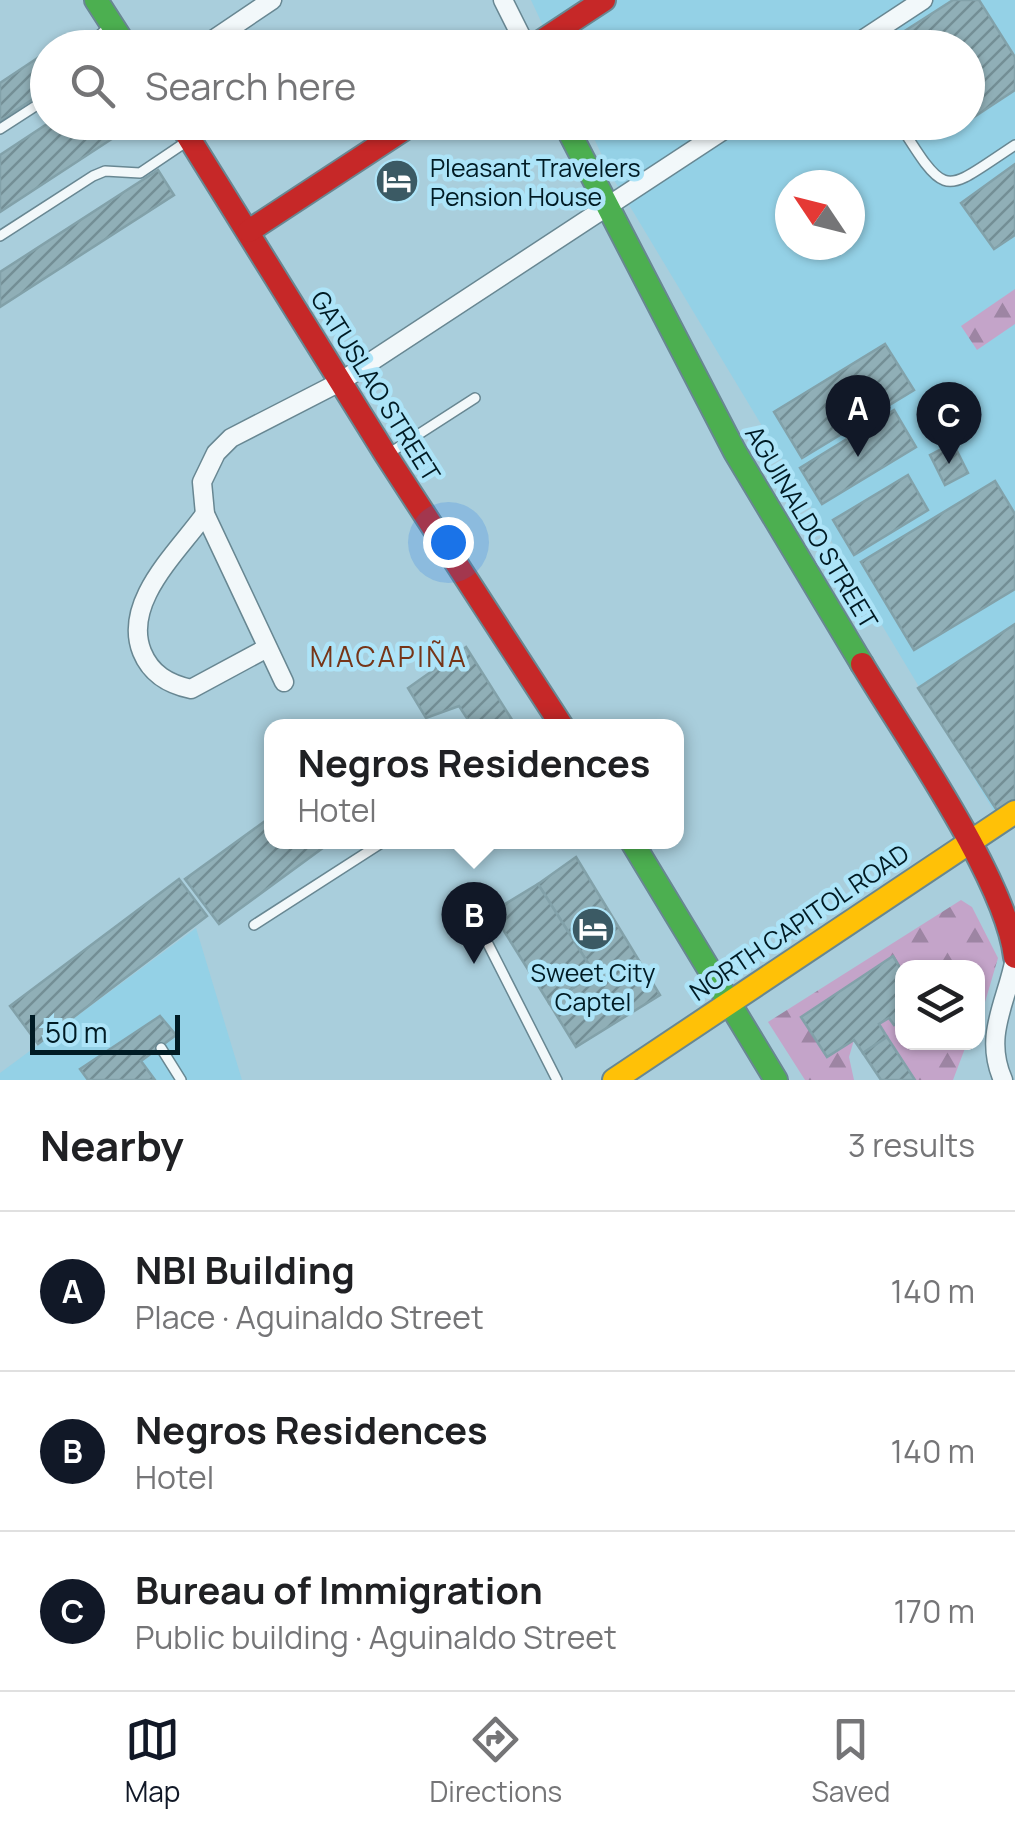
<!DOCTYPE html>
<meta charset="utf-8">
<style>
body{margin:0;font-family:Manrope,sans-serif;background:#f2f2f2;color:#202124}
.controls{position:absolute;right:30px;bottom:30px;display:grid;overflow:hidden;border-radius:20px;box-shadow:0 2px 8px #0004}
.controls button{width:90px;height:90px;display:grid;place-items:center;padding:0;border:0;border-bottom:2px solid #e0e0e0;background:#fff;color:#202124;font:50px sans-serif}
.compass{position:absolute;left:775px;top:170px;width:90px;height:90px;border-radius:50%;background:#fff;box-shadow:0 2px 8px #0004;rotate:305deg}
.scale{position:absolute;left:30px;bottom:25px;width:150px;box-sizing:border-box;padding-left:10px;border:5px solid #001b24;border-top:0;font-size:28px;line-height:35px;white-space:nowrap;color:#001b24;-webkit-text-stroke:8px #ade4f8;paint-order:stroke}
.you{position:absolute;left:448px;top:542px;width:35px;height:35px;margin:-25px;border:8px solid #fff;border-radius:50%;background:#1a73e8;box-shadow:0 0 0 15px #1a73e833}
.badge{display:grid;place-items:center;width:65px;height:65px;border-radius:50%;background:#111827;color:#fff;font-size:32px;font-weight:700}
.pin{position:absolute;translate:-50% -82px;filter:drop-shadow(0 2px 5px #0008)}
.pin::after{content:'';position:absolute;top:52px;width:35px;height:30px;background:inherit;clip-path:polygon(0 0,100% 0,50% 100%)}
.popup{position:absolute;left:264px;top:719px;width:420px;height:130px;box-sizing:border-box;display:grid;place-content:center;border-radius:20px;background:#fff;filter:drop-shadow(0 2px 8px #0005);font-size:32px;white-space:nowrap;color:#757577}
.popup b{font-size:38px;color:#202124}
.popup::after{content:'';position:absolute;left:50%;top:100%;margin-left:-20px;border:20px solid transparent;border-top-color:#fff}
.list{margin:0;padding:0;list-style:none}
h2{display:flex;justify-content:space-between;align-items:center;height:130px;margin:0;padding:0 40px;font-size:42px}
h2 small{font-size:32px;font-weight:400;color:#757577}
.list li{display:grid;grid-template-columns:65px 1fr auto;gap:30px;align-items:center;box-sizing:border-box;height:160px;padding:0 40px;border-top:2px solid #e0e0e0}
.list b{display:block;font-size:38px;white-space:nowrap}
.list p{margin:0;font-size:32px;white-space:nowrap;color:#757577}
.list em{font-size:32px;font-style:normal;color:#757577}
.icon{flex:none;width:55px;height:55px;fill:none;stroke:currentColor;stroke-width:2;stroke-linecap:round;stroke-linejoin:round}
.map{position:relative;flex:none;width:1015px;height:1080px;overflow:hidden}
.search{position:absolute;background:#fff;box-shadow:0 2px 8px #0004;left:30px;right:30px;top:30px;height:110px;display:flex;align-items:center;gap:25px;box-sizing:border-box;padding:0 35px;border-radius:55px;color:#757577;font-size:38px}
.sheet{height:610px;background:#fff}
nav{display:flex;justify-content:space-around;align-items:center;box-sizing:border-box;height:140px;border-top:2px solid #e0e0e0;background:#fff;font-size:28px;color:#757577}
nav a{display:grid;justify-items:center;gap:5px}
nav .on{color:#111827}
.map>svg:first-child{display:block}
</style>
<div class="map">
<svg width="1015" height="1080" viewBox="0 0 1015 1080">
<defs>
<pattern id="forest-firs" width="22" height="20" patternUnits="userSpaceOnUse" patternTransform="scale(2.5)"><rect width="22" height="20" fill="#c4a4c9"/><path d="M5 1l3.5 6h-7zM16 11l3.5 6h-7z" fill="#9d85a3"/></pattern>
<pattern id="building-hatch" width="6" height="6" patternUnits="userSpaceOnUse" patternTransform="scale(2.5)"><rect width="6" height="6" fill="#90afb7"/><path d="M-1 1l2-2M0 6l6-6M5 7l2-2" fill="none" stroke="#738e95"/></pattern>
</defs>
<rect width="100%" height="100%" fill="#a9cedc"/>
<g fill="#94d1e6" fill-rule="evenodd">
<path d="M531,0H1015V800L995,813L611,175L587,123L968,122V48L553,47ZM790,185H850V245H790Z"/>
<polygon points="196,928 242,1080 0,1080 0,1073"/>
</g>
<g fill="url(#forest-firs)">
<polygon points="1015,289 1015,324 977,350 961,326"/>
<polygon points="961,900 972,907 998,958 978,1026 978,968 902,968 902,971 892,956 801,1017 827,1057 854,1040 849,1057 854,1080 805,1080 768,1022"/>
<polygon points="889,1018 894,1025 902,1019 902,1042 967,1043 953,1080 915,1080 879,1024"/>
</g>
<g fill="url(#building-hatch)" stroke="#82a1a9" stroke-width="2.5">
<polygon points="953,0 979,0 1015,57 1015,90 968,121 968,48 898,48 892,39"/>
<polygon points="48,51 48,89 0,121 0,83"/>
<polygon points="50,122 114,122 121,133 0,212 0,155"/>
<polygon points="1015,164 1015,235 994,249 961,203"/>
<polygon points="158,170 174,195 0,307 0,272"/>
<polygon points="885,344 914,390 802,458 774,412"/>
<polygon points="894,410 916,447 822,504 800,468"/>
<polygon points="953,443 968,473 945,485 930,455"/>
<polygon points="908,475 928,510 854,555 833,520"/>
<polygon points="995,481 1015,514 1015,589 914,650 861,562"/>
<polygon points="1015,624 1015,801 998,812 918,688"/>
<polygon points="466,647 516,726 472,726 459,706 426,718 408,688"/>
<polygon points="272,816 272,842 331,842 219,924 185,879"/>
<polygon points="576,857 660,995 576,1047 549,1003 595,974 538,884"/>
<polygon points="179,879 207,916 38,1044 10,1006"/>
<polygon points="538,884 595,974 549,1003 492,912"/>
<polygon points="893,956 902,971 902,1019 894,1025 889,1018 879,1024 887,1037 863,1053 854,1040 827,1057 801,1017"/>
<polygon points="160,1016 176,1035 141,1061 155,1080 88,1080 80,1069"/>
<polygon points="887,1037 915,1080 881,1080 863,1053"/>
</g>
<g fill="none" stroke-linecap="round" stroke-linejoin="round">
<g stroke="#688792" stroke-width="12">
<g id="lane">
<polyline points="84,48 109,27"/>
<path d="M898,122C948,201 942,193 1015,145"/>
<polyline points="838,128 847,122"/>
<polyline points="0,129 48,98"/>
<polyline points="0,236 93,176 105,171 140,173 189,140"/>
<polyline points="388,454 475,398"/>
<polyline points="254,925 383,842"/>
<polyline points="485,938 557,1080"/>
<polyline points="161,1048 181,1080"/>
</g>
</g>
<g stroke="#688792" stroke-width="21">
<g id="street">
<polyline points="503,0 527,48"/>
<polyline points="201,48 272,0"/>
<polyline points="850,48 923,0"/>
<path d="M205,514C178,552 122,602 142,652C151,674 168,684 191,689L267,648"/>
<polyline points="284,682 205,514 202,482 216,453 231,438 340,382 736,122"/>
<path d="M1003,1080C983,1035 1007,1002 1015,958"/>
</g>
</g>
<g stroke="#688792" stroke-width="26">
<g id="fast">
<polyline points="96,0 127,48"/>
<polyline points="564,122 735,452 862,664"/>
<polyline points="632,842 776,1080"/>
</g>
</g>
<g stroke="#688792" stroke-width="26">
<polyline id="slow" points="614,1080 1015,812"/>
</g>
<g stroke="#688792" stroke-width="26">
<g id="jam">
<polyline points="531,48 604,0"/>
<polyline points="179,122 386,455 562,726"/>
<polyline points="249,231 415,122"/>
<path d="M862,664C905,736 1006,879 1015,957"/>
</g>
</g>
<use href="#lane" stroke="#f2f8fa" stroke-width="9"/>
<use href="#street" stroke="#f2f8fa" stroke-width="18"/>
<use href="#fast" stroke="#4caf50" stroke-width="22"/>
<use href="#slow" stroke="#ffc107" stroke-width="22"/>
<use href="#jam" stroke="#c62828" stroke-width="22"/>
</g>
<defs>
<g id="hotel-disc" transform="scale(2.25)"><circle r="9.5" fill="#3b5a64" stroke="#ade4f8"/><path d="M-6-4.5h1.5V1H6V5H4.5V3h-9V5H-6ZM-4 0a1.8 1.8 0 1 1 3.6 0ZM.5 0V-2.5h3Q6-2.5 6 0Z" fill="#fff"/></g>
</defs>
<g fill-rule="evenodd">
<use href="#hotel-disc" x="397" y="181"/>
<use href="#hotel-disc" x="593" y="929"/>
</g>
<g text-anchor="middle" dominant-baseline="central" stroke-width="9" stroke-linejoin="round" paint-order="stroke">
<g font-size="25" fill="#001b24" stroke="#ade4f8" text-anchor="start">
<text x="430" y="167">Pleasant Travelers<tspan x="430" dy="29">Pension House</tspan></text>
<text x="593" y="972" text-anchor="middle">Sweet City<tspan x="593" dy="29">Captel</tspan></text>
</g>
<g font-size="25" fill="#001b24" stroke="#ade4f8">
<text transform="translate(376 386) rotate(58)">GATUSLAO STREET</text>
<text transform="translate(812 527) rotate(59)">AGUINALDO STREET</text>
<text transform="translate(799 922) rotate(-34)">NORTH CAPITOL ROAD</text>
</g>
<g font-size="28" letter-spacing="2.5" fill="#763518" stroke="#ade4f8">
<text x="389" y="656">MACAPIÑA</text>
</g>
</g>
</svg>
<div class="controls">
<button><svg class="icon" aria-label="layers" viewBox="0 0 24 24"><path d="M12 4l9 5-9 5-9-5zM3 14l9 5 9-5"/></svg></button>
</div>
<svg class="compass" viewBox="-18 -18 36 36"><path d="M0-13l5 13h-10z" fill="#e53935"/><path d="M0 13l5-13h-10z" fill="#757577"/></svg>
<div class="scale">50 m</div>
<div class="you"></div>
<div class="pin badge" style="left:858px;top:457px">A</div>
<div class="pin badge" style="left:474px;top:964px">B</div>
<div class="popup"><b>Negros Residences</b>Hotel</div>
<div class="pin badge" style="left:949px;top:464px">C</div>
<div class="search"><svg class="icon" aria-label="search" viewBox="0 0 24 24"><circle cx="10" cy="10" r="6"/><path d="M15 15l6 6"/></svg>Search here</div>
</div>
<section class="sheet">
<h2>Nearby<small>3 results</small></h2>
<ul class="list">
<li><span class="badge">A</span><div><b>NBI Building</b><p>Place · Aguinaldo Street</p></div><em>140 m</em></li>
<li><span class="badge">B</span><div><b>Negros Residences</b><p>Hotel</p></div><em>140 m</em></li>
<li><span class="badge">C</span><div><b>Bureau of Immigration</b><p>Public building · Aguinaldo Street</p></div><em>170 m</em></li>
</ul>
</section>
<nav>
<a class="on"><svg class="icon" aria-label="map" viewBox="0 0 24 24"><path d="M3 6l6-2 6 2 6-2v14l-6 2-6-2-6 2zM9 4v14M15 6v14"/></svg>Map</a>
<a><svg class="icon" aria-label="directions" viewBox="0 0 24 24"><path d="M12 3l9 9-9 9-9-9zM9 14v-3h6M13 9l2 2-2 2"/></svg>Directions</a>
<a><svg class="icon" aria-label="saved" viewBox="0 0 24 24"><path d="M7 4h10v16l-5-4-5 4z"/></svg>Saved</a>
</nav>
